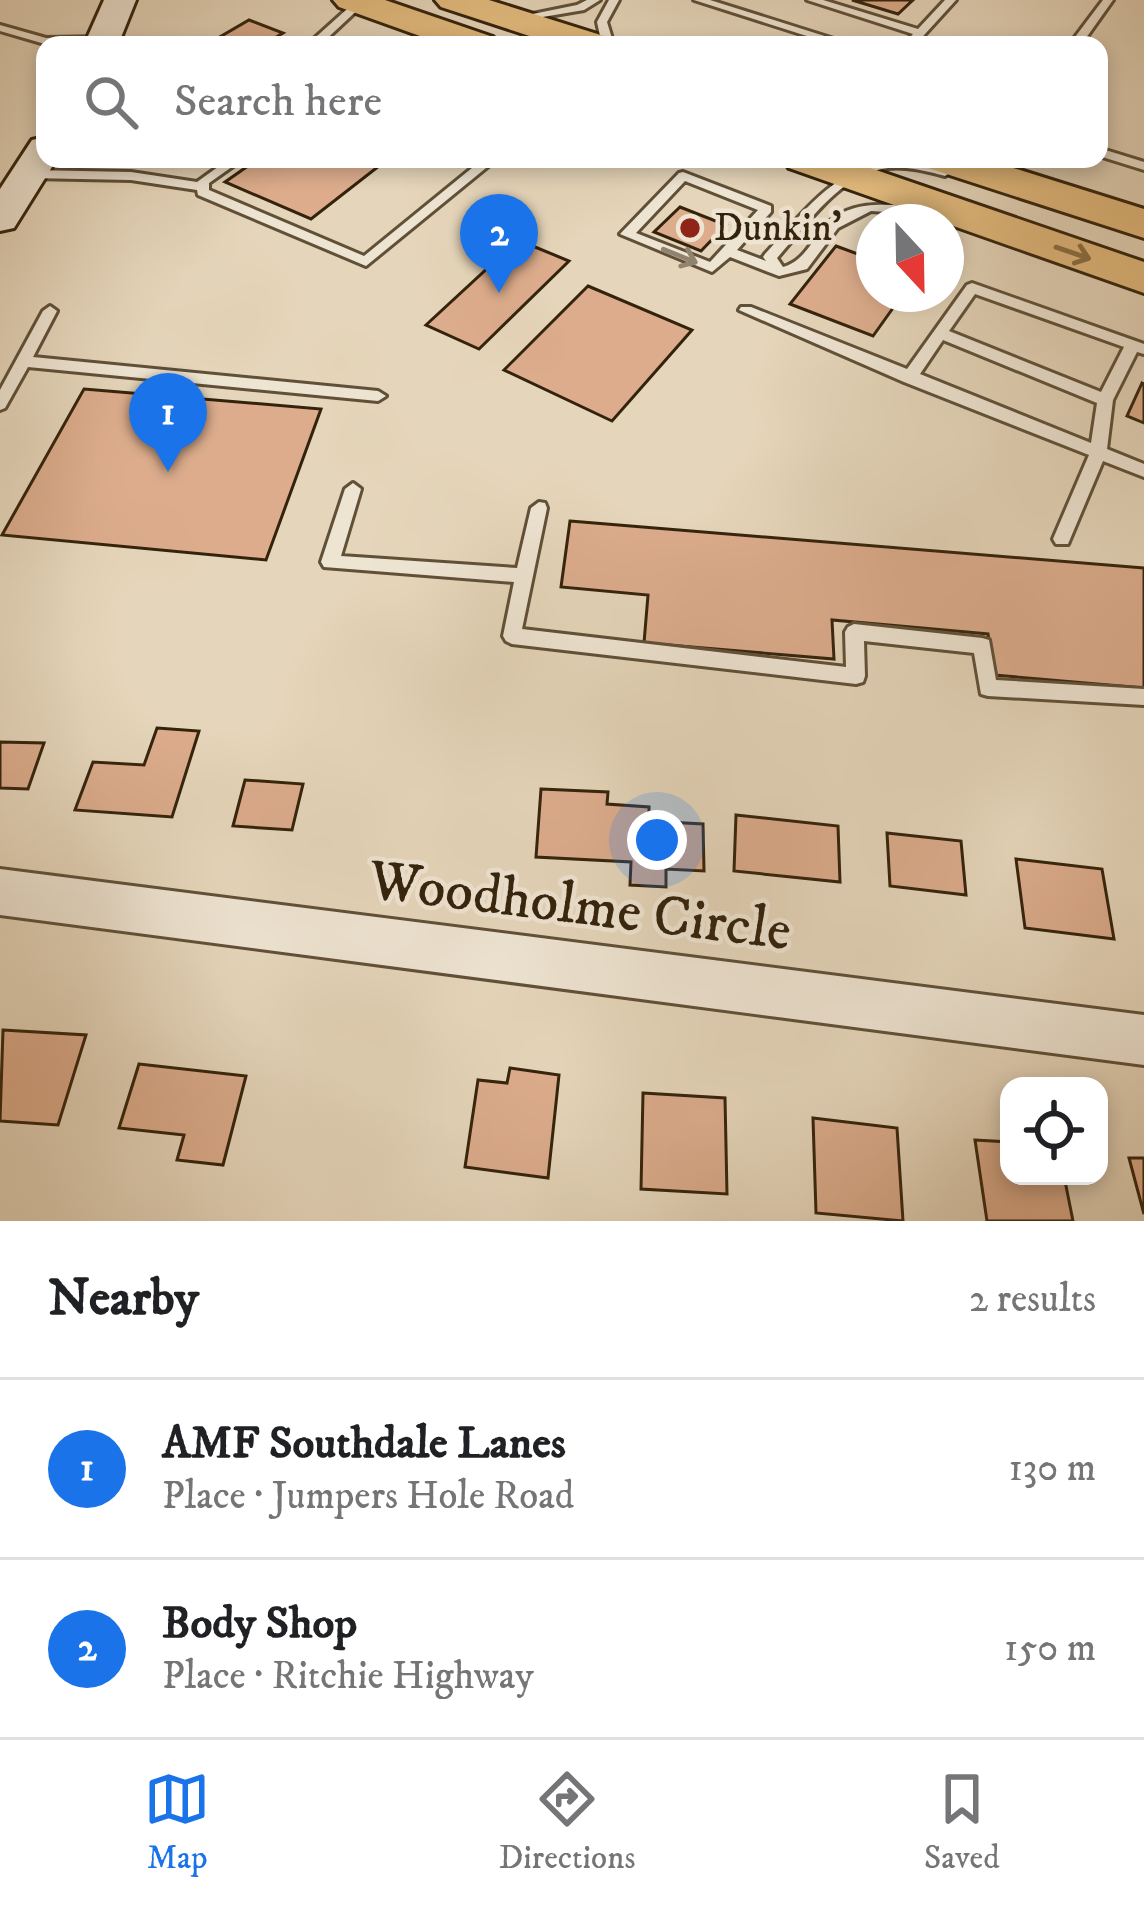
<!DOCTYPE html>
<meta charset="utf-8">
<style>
body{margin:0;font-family:"IM FELL DW Pica",serif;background:#f6f6f6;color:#202124}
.controls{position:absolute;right:36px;bottom:36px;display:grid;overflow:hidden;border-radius:24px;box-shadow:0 6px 18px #0003}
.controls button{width:108px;height:108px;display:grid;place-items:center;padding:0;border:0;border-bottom:3px solid #e0e0e0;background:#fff;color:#202124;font:60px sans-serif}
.compass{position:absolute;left:856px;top:204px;width:108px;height:108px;border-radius:50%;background:#fff;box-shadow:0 6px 18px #0003;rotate:158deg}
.you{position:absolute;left:657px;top:840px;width:42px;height:42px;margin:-30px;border:9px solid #fff;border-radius:50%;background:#1a73e8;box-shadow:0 0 0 18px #1a73e833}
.badge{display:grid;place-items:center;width:78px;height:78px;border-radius:50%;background:#1a73e8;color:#fff;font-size:39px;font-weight:700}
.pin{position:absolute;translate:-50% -99px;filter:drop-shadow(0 3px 6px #0008)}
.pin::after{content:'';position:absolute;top:63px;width:42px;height:36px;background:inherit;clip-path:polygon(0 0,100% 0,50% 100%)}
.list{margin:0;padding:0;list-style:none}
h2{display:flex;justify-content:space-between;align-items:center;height:156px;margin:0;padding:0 48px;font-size:51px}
h2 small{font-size:39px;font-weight:400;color:#757577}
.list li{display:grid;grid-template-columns:78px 1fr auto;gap:36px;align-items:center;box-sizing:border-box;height:180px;padding:0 48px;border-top:3px solid #e0e0e0}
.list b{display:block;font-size:45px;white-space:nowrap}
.list p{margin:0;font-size:39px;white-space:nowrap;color:#757577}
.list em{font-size:39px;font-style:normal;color:#757577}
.icon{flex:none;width:66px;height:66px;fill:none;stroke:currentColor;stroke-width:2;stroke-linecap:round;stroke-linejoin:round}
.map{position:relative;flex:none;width:1144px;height:1221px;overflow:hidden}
.search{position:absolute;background:#fff;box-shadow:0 6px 18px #0003;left:36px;right:36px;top:36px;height:132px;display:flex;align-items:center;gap:30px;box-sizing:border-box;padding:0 42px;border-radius:24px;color:#757577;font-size:45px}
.sheet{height:516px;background:#fff}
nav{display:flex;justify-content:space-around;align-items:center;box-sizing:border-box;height:168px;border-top:3px solid #e0e0e0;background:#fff;font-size:33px;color:#757577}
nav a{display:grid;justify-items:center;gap:6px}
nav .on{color:#1a73e8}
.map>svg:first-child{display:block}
</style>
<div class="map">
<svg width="1144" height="1221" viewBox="0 0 1144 1221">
<rect width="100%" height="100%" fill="#e5d5ba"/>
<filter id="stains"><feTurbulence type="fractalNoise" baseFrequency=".00167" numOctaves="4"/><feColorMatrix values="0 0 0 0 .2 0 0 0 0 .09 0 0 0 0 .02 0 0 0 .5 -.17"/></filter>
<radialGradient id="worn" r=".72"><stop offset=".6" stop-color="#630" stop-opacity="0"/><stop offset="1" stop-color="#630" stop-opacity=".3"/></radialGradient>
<g fill="#dcac8c" stroke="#34230c" stroke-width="3">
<polygon points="852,0 913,0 898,14"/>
<polygon points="249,20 283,33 263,45 206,45"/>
<polygon points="258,159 388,159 311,219 225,182"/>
<polygon points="680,207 726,225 701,251 654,232"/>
<polygon points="518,240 569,261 479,349 426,325"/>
<polygon points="836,246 874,260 874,294 903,294 873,336 790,304"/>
<polygon points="588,286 692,330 612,421 504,370"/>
<polygon points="1142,383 1144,384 1144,423 1127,416"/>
<polygon points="84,389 321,409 266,560 2,535"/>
<polygon points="570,521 1144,568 1144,688 994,675 988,634 832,620 834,659 644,643 648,595 561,587"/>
<polygon points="157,728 199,731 172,817 75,810 93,762 144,765"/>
<polygon points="0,742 44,743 28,789 0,788"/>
<polygon points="245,780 303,784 292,830 233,826"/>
<polygon points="541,789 608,792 607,804 649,807 649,821 703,824 704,871 666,869 666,887 630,885 631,862 536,857"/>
<polygon points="736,815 838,826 840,882 734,871"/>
<polygon points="887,833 961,841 966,895 890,886"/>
<polygon points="1016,859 1102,869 1114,939 1025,928"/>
<polygon points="3,1030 86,1035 58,1125 0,1121"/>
<polygon points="139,1064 246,1076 223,1165 177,1160 184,1135 119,1128"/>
<polygon points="510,1068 559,1075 548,1178 465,1167 478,1080 507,1083"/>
<polygon points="643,1093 725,1098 727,1194 641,1189"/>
<polygon points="813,1118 897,1128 903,1221 816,1213"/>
<polygon points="975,1140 1009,1142 1009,1176 1064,1176 1073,1221 987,1221"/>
<polygon points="1129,1158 1144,1158 1144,1214"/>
</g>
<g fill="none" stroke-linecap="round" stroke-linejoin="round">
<g stroke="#605038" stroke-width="6">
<g id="service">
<polygon points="587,0 600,0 584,10 513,22 508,19 577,5"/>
<polygon points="609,0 619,0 607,22 614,45 602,45 597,22"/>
<polygon points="694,0 710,0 853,45 835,45"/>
<polygon points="807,0 823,0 918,29 945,0 956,0 915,45 903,45 913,34"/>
<polygon points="1103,0 1113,0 1081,45 1069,45"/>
<polygon points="356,1 365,3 320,45 307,45"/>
<polygon points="0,25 46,38 103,37 109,40 103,43 45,44 0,31"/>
<polygon points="435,29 444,31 423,45 409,45"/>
<polygon points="1099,148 1144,162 1144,170 1099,156"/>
<polygon points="229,159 243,159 209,183 209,190 364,256 483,159 497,159 366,266 198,195 197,190 131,180 31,178 25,174 31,170 131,172 197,182"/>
<path d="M887,160L913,161L951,172L945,176C926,171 907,166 888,168C840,173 807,225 777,258L783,267C804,261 810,243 824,227C851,197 891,205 927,208L932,209V215L871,211L838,228L807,269L779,276L730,257L712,272L620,234L679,173L683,172L771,206V212L737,250L766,261L763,257L765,254C805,211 828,175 887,160ZM685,181L758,210L710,262L636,233Z"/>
<path d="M972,283L1144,344V354L1137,352L1113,400L1107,449L1144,464V477L1103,461L1068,544H1056L1053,539L1089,455L904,382L739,310L741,307H751L907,369L967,285ZM975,294L1124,347L1101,392L949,331ZM943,340L1097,403L1091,443L920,374Z"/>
<polygon points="50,306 57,311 33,357 378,391 386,396 378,401 28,367 5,408 0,410 0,390 43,311"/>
<polygon points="353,483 361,489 341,556 517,568 531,508 539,502 545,503 547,508 522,629 846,667 845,632 848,627 854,624 982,638 989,640 996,680 1144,689 1144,705 988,696 981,694 974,653 864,641 865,676 863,682 856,684 512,644 506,641 503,636 514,582 324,567 321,562 345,489"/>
</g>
</g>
<g stroke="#605038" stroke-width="6">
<polygon id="minor" points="0,869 1144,1015 1144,1065 0,915"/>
</g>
<g stroke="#34230c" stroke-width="6">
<g id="secondary">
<polygon points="104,0 136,0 118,45 84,45"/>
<polygon points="45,137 45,159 57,159 14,228 0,231 0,189 32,140"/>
</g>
</g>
<g stroke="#34230c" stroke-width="6">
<g id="primary">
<polygon points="333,0 385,0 493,37 498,45 445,45 339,7"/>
<polygon points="435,0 489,0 607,37 612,45 557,45 441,7"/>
<polygon points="783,159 844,159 1144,262 1144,293 789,168"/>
<polygon points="922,159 985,159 1144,209 1144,238 928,168"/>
</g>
</g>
<use href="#service" fill="#eee4d2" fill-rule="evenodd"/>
<use href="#minor" fill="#eee4d2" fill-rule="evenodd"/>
<use href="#secondary" fill="#eee4d2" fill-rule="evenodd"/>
<use href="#primary" fill="#e2ba7d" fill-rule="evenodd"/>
</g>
<defs><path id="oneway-shaft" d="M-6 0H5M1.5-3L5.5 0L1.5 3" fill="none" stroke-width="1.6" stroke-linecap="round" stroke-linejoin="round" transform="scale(3)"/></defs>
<use stroke="#8b6e44" href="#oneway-shaft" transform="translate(1073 253) rotate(19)"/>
<use stroke="#91846f" href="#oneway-shaft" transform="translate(680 256) rotate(22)"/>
<circle fill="#8f2418" stroke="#eee4d2" stroke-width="4.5" cx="690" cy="228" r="12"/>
<g text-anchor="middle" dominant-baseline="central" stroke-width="9" stroke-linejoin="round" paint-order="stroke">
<g font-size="39" fill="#34230c" stroke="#eee4d2" text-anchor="start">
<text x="714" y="228">Dunkin'</text>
</g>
<g font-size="57" fill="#34230c" stroke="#eee4d2">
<text transform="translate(580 907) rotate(7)">Woodholme Circle</text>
</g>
</g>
<rect width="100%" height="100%" filter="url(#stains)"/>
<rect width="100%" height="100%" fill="url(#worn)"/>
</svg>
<div class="controls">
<button><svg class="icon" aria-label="locate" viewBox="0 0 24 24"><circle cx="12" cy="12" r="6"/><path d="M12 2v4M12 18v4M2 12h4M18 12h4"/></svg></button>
</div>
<svg class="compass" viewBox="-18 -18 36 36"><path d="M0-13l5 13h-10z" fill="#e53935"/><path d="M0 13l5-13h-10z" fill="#757577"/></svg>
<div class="you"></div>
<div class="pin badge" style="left:168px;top:472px">1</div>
<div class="pin badge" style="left:499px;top:293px">2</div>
<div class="search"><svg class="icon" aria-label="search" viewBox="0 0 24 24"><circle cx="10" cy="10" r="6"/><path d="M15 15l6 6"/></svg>Search here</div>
</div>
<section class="sheet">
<h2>Nearby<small>2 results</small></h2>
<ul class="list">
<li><span class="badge">1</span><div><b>AMF Southdale Lanes</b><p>Place · Jumpers Hole Road</p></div><em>130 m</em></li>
<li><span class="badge">2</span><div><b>Body Shop</b><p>Place · Ritchie Highway</p></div><em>150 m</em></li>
</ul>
</section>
<nav>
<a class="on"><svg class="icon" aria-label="map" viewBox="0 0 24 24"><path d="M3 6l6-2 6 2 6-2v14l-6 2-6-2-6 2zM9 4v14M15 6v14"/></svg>Map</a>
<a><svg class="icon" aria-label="directions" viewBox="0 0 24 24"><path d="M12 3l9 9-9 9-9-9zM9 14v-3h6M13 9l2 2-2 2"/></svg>Directions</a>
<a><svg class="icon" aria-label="saved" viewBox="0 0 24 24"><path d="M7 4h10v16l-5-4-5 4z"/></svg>Saved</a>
</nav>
